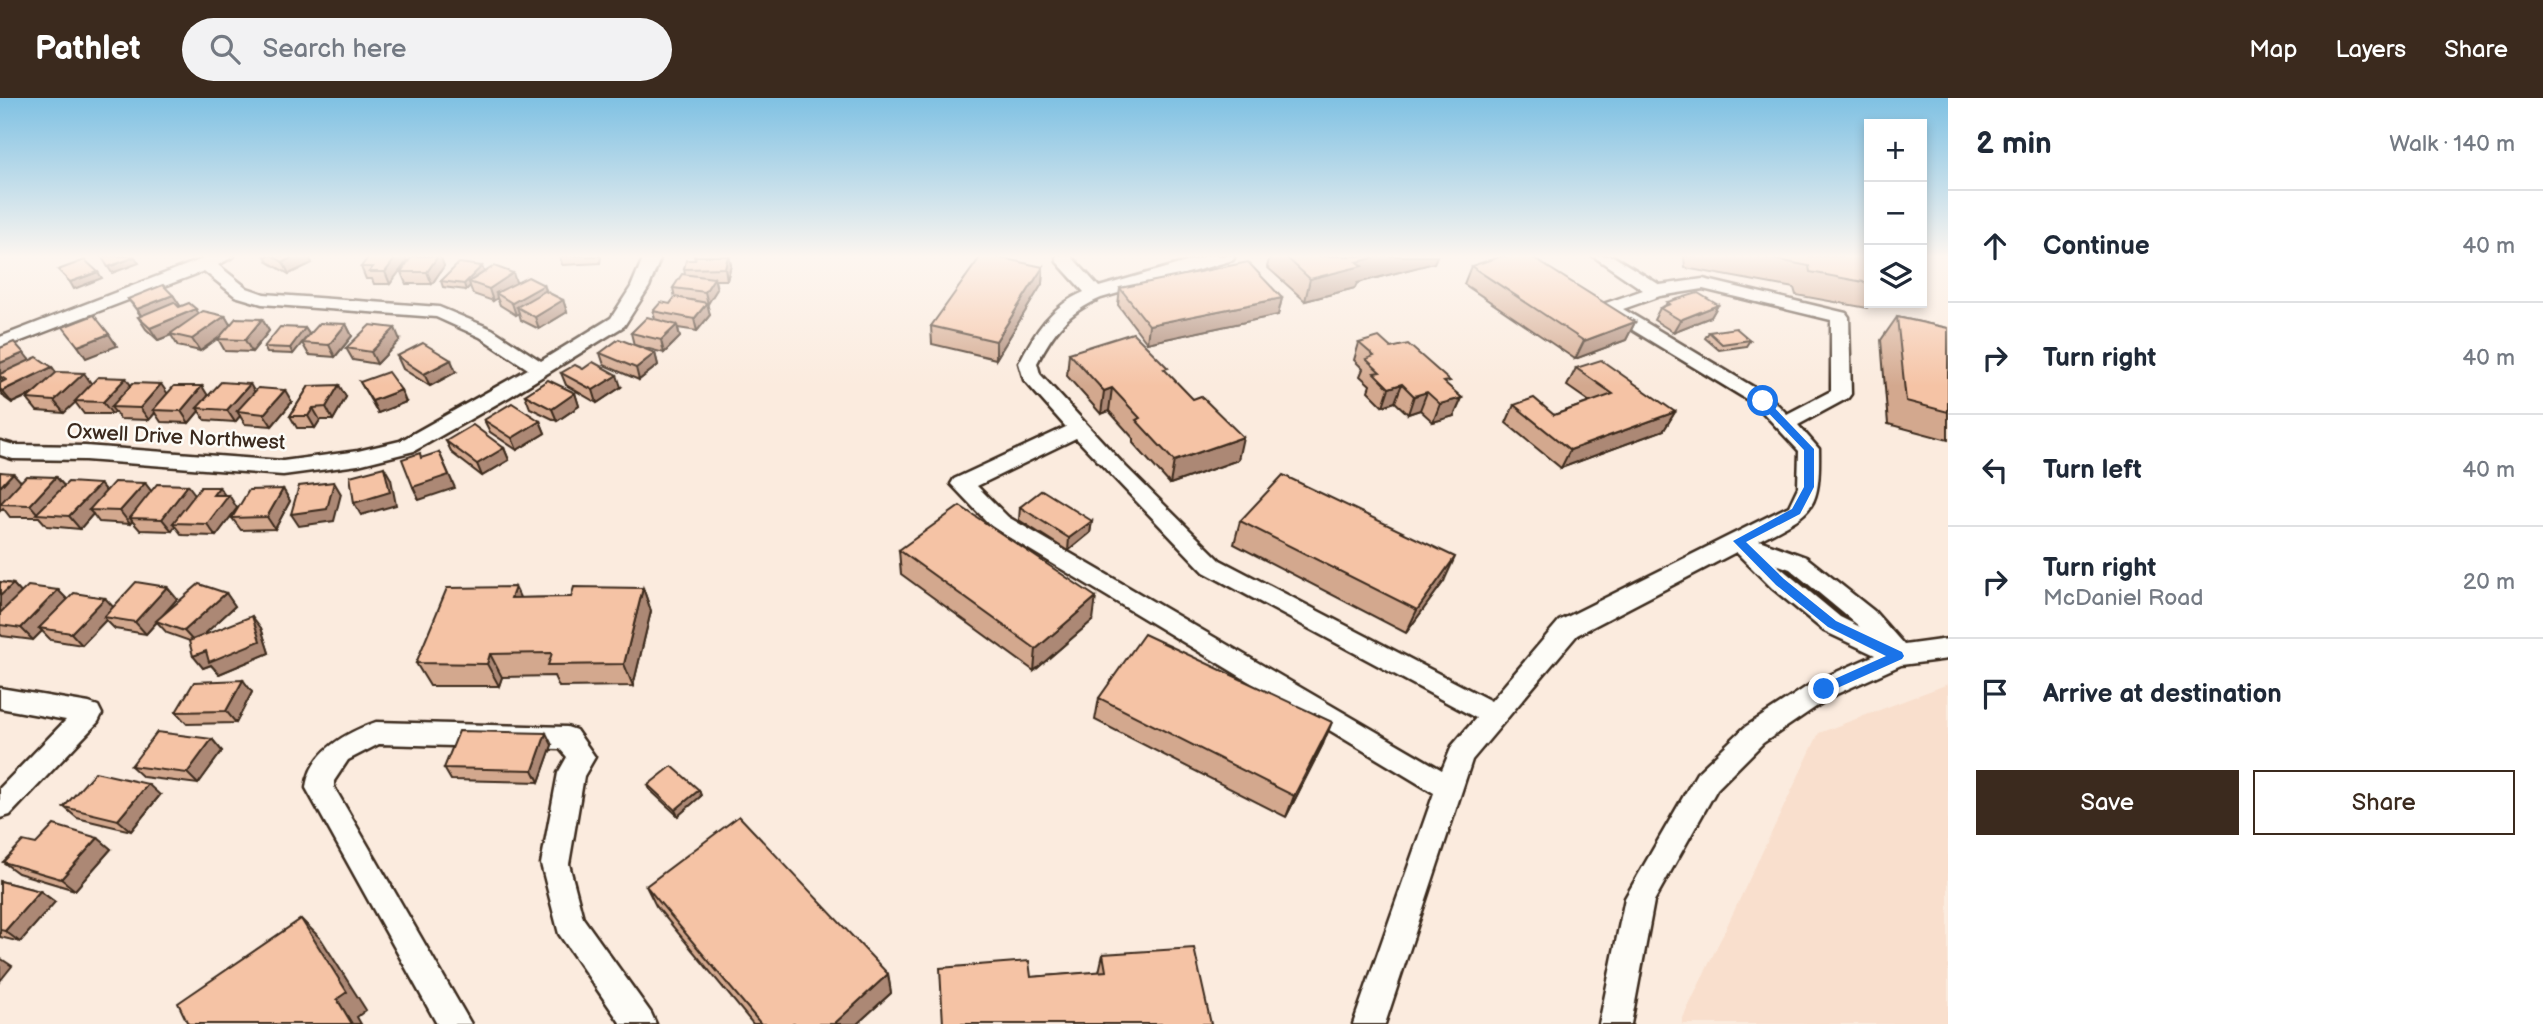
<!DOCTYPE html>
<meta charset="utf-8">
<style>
body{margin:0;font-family:"Balsamiq Sans",sans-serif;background:#f2f2f3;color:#1f2937}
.controls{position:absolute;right:21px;top:21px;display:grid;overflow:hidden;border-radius:0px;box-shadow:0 4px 10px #0003}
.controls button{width:63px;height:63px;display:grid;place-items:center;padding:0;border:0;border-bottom:2px solid #e0e1e3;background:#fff;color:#1f2937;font:35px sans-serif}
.stop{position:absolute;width:21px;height:21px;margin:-16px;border:5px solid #1a73e8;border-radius:50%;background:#fff}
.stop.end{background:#1a73e8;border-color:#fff;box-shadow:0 2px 7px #0008}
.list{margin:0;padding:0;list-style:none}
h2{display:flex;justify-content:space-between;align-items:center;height:91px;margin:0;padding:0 28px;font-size:30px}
h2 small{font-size:23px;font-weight:400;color:#747a83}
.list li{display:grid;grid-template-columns:46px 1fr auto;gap:21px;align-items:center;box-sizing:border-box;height:112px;padding:0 28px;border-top:2px solid #e0e1e3}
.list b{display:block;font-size:26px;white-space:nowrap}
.list p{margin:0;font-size:23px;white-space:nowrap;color:#747a83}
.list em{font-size:23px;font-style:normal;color:#747a83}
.actions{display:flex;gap:14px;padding:21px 28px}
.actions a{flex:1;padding:16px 0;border:2px solid #3b2a1e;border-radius:0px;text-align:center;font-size:24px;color:#3b2a1e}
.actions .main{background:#3b2a1e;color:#fff}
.icon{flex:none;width:38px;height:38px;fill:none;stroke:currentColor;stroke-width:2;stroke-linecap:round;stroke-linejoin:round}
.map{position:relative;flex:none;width:1948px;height:926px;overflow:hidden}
header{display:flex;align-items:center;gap:42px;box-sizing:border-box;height:98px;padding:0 35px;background:#3b2a1e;color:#fff}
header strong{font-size:33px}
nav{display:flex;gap:38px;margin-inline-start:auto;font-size:24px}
.search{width:490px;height:63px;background:#f2f2f3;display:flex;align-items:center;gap:18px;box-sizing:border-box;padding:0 24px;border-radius:38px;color:#747a83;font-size:26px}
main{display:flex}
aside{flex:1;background:#fff}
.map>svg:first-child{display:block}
</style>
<header>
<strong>Pathlet</strong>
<div class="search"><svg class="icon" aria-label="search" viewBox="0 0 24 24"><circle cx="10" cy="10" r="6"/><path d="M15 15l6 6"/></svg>Search here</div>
<nav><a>Map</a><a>Layers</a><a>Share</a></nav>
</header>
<main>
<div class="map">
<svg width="1948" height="926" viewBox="0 0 1948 926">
<rect width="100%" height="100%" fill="#fbebde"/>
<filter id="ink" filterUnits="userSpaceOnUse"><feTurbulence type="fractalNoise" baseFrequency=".0143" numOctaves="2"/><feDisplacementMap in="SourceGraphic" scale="14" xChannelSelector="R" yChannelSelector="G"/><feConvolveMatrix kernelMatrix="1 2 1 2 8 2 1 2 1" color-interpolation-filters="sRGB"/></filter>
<g filter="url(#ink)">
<polygon fill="#f9dfcd" points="1948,586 1948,926 1682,926 1682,922 1819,635"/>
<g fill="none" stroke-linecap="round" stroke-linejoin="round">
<g stroke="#3b2a1e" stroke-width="5">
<g id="street">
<polygon points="210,158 234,158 218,167 247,190 264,196 439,209 492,231 541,263 611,220 631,189 644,158 661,158 649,189 624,228 509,299 414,353 358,367 283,377 85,362 13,361 0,357 0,343 14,347 85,348 283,363 358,353 400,343 528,271 480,239 436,219 262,206 235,198 204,173 0,251 0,239"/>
<path d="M1056,158H1071L1099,189L1207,158H1235L1233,162L1101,200C1067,215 1054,233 1037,265L1040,276L1126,369L1220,462L1491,603L1559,523L1789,408L1798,389L1799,353L1756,307L1603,214L1600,210L1603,206L1643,192L1593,158H1613L1660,187L1703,181L1846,215L1849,219L1851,296L1848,300L1798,327L1819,351C1820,414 1813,414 1759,442L1806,459L1874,513L1904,547L1948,541V561L1901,567L1832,598L1763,645L1717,691L1654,803L1631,926H1599L1625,800L1697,675L1745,629L1814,584L1875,557L1824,533L1772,490L1736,454L1577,537L1472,662L1385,926H1353L1434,695L992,429L951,386L954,381L1066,329L1024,282L1019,265C1035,234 1051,208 1084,194L1057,164ZM1703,191L1831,222V293L1787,316L1770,299L1623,211L1660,198ZM1076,340L1204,474L1476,620L1452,648L1442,672L1008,419L977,388ZM1776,466L1790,471L1860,529L1840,519Z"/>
<polygon points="0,590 89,605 98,608 102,616 98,624 10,717 0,720 0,690 66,622 0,610"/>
<path d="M376,624L567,629L576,632L595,659L584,678L569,766L583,820L651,915L656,926H621L559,836L541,766L558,675L567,659L560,651L379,646L348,662L334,683V689L471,926H437L306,690C310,654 345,635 376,624Z"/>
</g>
</g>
<use href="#street" fill="#fdfcf7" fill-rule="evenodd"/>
</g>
<g fill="#d3a88e" stroke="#3b2a1e" stroke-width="2">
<polygon points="265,158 309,158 312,165 289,176 268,164"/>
<polygon points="412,158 440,158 444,168 432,186 406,186 401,174"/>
<polygon points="560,158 601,158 600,165 562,167"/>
<polygon points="694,158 731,158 729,159 731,167 727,182 715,182 717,191 707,206 710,217 697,233 678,230 680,239 664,255 634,247 631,235 655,221 653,213 670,206 675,200 673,190 685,176 684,171 695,162"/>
<polygon points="1270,158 1437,158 1434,165 1357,185 1355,190 1305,203 1267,169"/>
<polygon points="1684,158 1869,158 1869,205 1871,205 1867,210 1796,197 1794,190 1685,170"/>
<polygon points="407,163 390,186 374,186 372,181 366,181 361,169"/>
<polygon points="1471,168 1635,224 1626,242 1575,261 1464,186"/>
<polygon points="1043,169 1042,186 996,261 932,246 931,228"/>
<polygon points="484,174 517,184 544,187 547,194 563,202 567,214 539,231 521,222 519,215 516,217 500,207 497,200 493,203 473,196 470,188 466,192 443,189 441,183"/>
<polygon points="1120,190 1282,200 1278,217 1147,245 1118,207"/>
<polygon points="173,197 180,208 199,216 225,218 230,227 262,221 269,233 252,254 225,253 218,241 220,239 200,253 178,248 171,237 158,242 146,231 138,219 141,218 128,201"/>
<polygon points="1667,204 1718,207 1711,219 1673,234 1654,222 1660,210 1665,208"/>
<polygon points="1897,219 1948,230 1948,342 1888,326 1881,242"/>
<polygon points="346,226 352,238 335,259 309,257 302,245"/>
<polygon points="305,230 309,236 293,256 267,255 264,249"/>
<polygon points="1709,234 1750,242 1746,248 1719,252 1705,240"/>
<polygon points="400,242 377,266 353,262 346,250"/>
<polygon points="1359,245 1391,250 1448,288 1462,300 1454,318 1433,324 1420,312 1408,316 1395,304 1383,308 1368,293 1370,287 1360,278 1363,271 1354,262"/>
<polygon points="0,250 30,262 52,269 56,274 92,286 131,288 167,295 208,298 255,294 292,304 272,328 245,326 240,318 235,324 205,322 199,313 189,325 161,324 155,315 149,322 120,321 115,314 112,316 84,316 75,304 64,315 37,313 27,301 33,296 12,305 5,300 0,294 0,285 3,283 2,281 0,282"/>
<polygon points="600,255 655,255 658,267 639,282 604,267"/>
<polygon points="1069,255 1167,275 1238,362 1170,386 1133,345 1133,340 1109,313 1101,316 1067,278"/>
<polygon points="397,258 456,274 430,288 403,271"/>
<polygon points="1576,270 1675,314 1664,332 1561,370 1506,325 1514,307 1554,317 1590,304 1567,288"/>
<polygon points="561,275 621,289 597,305 566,287"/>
<polygon points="360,284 406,304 378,315"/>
<polygon points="309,288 346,299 333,322 320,322 315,330 297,330 290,318"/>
<polygon points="575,295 579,308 557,323 530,310 525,297"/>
<polygon points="484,322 540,323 545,335 517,352 490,334"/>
<polygon points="446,343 504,350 509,362 482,378 452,355"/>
<polygon points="0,374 21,383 56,379 64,388 106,393 145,385 151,393 224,397 237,410 216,438 182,437 175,428 172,433 140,432 132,423 130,426 99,424 93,416 80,431 47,428 39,419 10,419 3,410 0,413"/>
<polygon points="283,391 290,403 275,431 241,432 232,420"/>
<polygon points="1020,409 1092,423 1090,435 1068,453 1019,422"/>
<polygon points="1240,423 1444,483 1406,535 1234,446"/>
<polygon points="899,452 1093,522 1034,573 901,476"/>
<polygon points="0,484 13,486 21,495 58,492 67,502 113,509 177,501 162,518 226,495 235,508 203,537 261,530 269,555 219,576 211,567 203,570 190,543 167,535 157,524 146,536 115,531 106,522 82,547 51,542 42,533 33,542 2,538 0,536"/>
<polygon points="643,490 651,513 633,588 559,589 554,578 502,579 499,588 430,588 416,565 520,500 571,499"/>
<polygon points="243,582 252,594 236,625 187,626 176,614"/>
<polygon points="1099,600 1323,646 1286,719 1095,622"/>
<polygon points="212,641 222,653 198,686 143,679 131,668"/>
<polygon points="552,647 539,684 451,682 444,670"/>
<polygon points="648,687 699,692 701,698 678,718 650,692"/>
<polygon points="160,697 131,733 77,720 64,709"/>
<polygon points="98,740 111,751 75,792 18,775 3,764 36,746"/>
<polygon points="0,783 40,793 55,804 20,844 0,839"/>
<polygon points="646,788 888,876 891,895 857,926 753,926 656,808"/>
<polygon points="1103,856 1211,926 1031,879 1099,874"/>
</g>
<g fill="#ac8874" stroke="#3b2a1e" stroke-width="2">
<polygon points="295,158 309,158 312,165 289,176 283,164"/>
<polygon points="397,158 405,158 407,163 390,186 385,174"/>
<polygon points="438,158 440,158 444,168 432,186 427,174"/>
<polygon points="728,158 729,158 731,167 727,182 725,170"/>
<polygon points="1380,158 1437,158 1434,165 1357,185 1355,190 1305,203 1310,181 1357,164"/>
<polygon points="135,159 139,165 112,175 108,169"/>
<polygon points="482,168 484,174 469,184 470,188 466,192 464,186"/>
<polygon points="1043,169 1042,186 996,261 996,243"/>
<polygon points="98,174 102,180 74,191 70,184"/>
<polygon points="513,175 517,187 496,195 497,200 493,203 489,191"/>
<polygon points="714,180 717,191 708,206 705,194"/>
<polygon points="544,187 548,199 517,209 519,215 516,217 512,205"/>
<polygon points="173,197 181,209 145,223 137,211"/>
<polygon points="1282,200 1278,217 1147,245 1149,227"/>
<polygon points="563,202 567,214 539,231 535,219"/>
<polygon points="707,205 710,217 697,233 694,221"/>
<polygon points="1718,207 1711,219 1673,234 1680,222"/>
<polygon points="196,211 203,223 170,236 171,237 158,242 150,230"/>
<polygon points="225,218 232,230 200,253 192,241"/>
<polygon points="262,221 269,233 252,254 245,242"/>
<polygon points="1635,224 1626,242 1575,261 1584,243"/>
<polygon points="346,226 352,238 335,259 329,247"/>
<polygon points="677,227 680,239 664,255 661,242"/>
<polygon points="305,230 309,236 293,256 290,250"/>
<polygon points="395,230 400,242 377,266 371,254"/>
<polygon points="109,236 117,248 86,260 78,248"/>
<polygon points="24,255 34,268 0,278 0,265"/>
<polygon points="655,255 658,267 639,282 636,270"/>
<polygon points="451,262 456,274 430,288 424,276"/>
<polygon points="52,269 61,282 12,305 2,293"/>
<polygon points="84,275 93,288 64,315 54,303"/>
<polygon points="617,277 621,289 597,305 593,292"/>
<polygon points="126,280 134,292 111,309 115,314 112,316 103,304"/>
<polygon points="161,286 170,299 153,312 155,315 149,322 140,310"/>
<polygon points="250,286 257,298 237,313 240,318 235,324 227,312"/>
<polygon points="1402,286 1395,304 1383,308 1389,290"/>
<polygon points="339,287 346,299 333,322 326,309"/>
<polygon points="202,288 210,301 197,310 199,313 189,325 181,313"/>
<polygon points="1112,290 1109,313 1101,316 1104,293"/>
<polygon points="285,292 292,304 272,328 264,316"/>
<polygon points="401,292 406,304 378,315 372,303"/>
<polygon points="1427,294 1420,312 1408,316 1414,298"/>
<polygon points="575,295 579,308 557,323 552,311"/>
<polygon points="1462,300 1454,318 1433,324 1440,306"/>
<polygon points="313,310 320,322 315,330 308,318"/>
<polygon points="1675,314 1664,332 1561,370 1570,352"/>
<polygon points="540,323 545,335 517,352 512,340"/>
<polygon points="1243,339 1238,362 1170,386 1174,363"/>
<polygon points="504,350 509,362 482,378 477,366"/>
<polygon points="439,354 455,390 419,402 413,389"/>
<polygon points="384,369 391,381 396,407 361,417 354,405"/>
<polygon points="13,375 24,387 0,406 0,389"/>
<polygon points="56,379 67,391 38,416 30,407"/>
<polygon points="334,384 341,396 334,423 299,428 291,416"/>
<polygon points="145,385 154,397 130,420 132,423 130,426 120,413"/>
<polygon points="100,386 110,398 89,412 93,416 80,431 69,418"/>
<polygon points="188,387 197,399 173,425 175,428 172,433 162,421"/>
<polygon points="219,389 227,400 229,397 237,410 216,438 207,426 213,397"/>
<polygon points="283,391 290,403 275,431 267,419"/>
<polygon points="1092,423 1090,435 1068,453 1069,440"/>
<polygon points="1455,459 1444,483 1406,535 1417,512"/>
<polygon points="13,486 25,499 0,522 0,498"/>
<polygon points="167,489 177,501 146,536 135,524"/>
<polygon points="515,489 526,512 511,500"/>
<polygon points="643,490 651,513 633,588 624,566"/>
<polygon points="58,492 70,504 39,530 42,533 33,542 21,530"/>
<polygon points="226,495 235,508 195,545 184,533"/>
<polygon points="1096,499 1093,522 1034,573 1036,551"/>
<polygon points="105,500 116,512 104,519 106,522 82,547 71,535"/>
<polygon points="252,518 261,530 269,555 219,576 211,567 203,570 193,558 206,553"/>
<polygon points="490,556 502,579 499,588 487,566"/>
<polygon points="243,582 252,594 236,625 226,613"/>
<polygon points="1332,624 1323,646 1286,719 1294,698"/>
<polygon points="546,635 552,647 539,684 533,672"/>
<polygon points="212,641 222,653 198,686 187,675"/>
<polygon points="148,686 160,697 131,733 118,722"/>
<polygon points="699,692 701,698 678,718 675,712"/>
<polygon points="98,740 111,751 75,792 61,781"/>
<polygon points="40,793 55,804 20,844 5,833"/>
<polygon points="301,821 321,841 366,912 357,919 361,926 352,926 337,901"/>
<polygon points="0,860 12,868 0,883"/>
<polygon points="888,876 891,895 857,926 834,926"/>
</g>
<g fill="#f5c3a5" stroke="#3b2a1e" stroke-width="2">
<polygon points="101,158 134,158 135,159 108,169"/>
<polygon points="273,158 295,158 283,164"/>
<polygon points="369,158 397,158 385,174 369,174 373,169 361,169"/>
<polygon points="412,158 438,158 427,174 401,174"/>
<polygon points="696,158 728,158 725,170 684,171 686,162 695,162"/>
<polygon points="981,158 992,158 1043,169 996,243 931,228"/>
<polygon points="1285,158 1380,158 1357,164 1362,168 1310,181"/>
<polygon points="1502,158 1530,158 1635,224 1584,243 1471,168"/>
<polygon points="1758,158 1869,158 1869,185 1810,174 1809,168"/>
<polygon points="85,162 98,174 70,184 58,172"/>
<polygon points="1248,164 1282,200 1149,227 1120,190"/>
<polygon points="459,165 482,168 464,186 441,183"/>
<polygon points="494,168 513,175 489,191 469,184"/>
<polygon points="682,176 714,180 705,194 673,190"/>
<polygon points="528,179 544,187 512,205 496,195"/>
<polygon points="163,187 173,197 137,211 128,201"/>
<polygon points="545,193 563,202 535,219 517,209"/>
<polygon points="1698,195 1718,207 1680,222 1660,210 1670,206 1667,204"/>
<polygon points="675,199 707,205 694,221 653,213 661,204 670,206"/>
<polygon points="174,204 179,209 189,205 196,211 150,230 138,219"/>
<polygon points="203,213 225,218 192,241 170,236"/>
<polygon points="94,217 109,236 78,248 63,229"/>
<polygon points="647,219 677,227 661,242 631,235"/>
<polygon points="1897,219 1948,230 1948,314 1906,303"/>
<polygon points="236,220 262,221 245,242 218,241"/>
<polygon points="320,225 346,226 329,247 302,245"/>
<polygon points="370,227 395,230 371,254 346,250"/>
<polygon points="280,229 305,230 290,250 264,249"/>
<polygon points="1736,230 1750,242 1722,246 1709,234"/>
<polygon points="1133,235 1168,270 1164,271 1193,301 1201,298 1243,339 1174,363 1136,322 1140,320 1112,290 1104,293 1069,255"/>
<polygon points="1379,239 1391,250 1408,246 1450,283 1444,284 1462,300 1440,306 1427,294 1414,298 1402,286 1389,290 1374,275 1380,274 1366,261 1374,258 1359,245"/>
<polygon points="619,241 655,255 636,270 600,255"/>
<polygon points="14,244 24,255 0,265 0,250"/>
<polygon points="423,245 451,262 424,276 397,258"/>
<polygon points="37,259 52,269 2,293 0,291 0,285 6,282 0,278 0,276"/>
<polygon points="1601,262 1675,314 1570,352 1514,307 1534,300 1554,317 1613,296 1576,270"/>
<polygon points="593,264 617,277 593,292 561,275 575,267 583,271"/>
<polygon points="57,274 84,275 54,303 27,301"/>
<polygon points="388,274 401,292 372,303 360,284"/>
<polygon points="98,279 126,280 103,304 75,303"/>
<polygon points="548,282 575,295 552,311 525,297"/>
<polygon points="221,284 250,286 227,312 197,310"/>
<polygon points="133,285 161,286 140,310 111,309"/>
<polygon points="339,287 326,309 313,310 308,318 290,318 309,288"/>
<polygon points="174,288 202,288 181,313 153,312"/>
<polygon points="258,290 285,292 264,316 237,313"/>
<polygon points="512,305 540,323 512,340 484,322"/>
<polygon points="473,327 504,350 477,366 446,343"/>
<polygon points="439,354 449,377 413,389 402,361 420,355 421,360"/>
<polygon points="384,369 390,394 354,405 350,378"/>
<polygon points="0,374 13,375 0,389"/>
<polygon points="1283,377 1455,459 1417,512 1240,423"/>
<polygon points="26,378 56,379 30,407 0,406"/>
<polygon points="68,384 100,386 69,418 36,416"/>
<polygon points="114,384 145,385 120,413 89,412"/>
<polygon points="334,384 327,411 291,416 299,388"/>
<polygon points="157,386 188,387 162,421 130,420"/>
<polygon points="201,389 219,389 213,397 229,397 207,426 173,425"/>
<polygon points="283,391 267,419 232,420 249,392"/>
<polygon points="1042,392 1092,423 1069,440 1020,409"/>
<polygon points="960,408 1096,499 1036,551 899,452"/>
<polygon points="0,484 13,486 0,498"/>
<polygon points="136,484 167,489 135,524 104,519"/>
<polygon points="199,486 226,495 184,533 156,523"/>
<polygon points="28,488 58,492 21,530 0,527 0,515"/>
<polygon points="515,489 511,500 571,499 574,489 643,490 624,566 548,567 552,555 490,556 487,566 416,565 447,490"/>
<polygon points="74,495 105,500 71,535 39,530"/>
<polygon points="252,518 260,543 209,564 206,553 193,558 189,543"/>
<polygon points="1144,536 1332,624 1294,698 1099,600"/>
<polygon points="243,582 226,613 176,614 194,584"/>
<polygon points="459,633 546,635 533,672 444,670"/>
<polygon points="157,634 212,641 187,675 131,668"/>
<polygon points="672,668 699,692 675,712 648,687"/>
<polygon points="95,674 148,686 118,722 64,709"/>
<polygon points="739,718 888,876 834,926 761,926 646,788"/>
<polygon points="54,727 98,740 61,781 3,764 23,743 36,746"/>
<polygon points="0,783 40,793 5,833 0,832"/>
<polygon points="301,821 347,894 337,901 352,926 188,926 178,905"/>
<polygon points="1194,850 1211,926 943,926 940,870 1029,863 1031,879 1106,873 1103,856"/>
</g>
</g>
<linearGradient id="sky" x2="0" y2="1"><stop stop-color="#7fc1e3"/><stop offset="0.55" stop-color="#fdf6f0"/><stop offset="1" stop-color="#fdf6f0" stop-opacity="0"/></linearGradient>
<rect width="1948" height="288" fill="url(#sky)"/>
<polygon fill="#1a73e8" points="1759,301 1766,301 1814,351 1814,389 1800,416 1746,444 1784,481 1836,523 1902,554 1904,558 1902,561 1824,596 1819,595 1819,588 1886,558 1828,529 1776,487 1733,443 1792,411 1804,389 1804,352 1759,305"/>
<g text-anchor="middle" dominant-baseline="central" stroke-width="5" stroke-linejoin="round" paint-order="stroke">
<g font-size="21" fill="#3b2a1e" stroke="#fdfcf7">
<text transform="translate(176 339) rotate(3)">Oxwell Drive Northwest</text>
</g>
</g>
</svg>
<div class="controls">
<button>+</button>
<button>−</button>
<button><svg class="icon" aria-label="layers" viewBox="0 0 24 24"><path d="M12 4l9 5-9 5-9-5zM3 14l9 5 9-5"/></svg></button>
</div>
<div class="stop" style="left:1763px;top:303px"></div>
<div class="stop end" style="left:1824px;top:591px"></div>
</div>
<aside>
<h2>2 min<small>Walk · 140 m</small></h2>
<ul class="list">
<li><svg class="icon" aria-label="ahead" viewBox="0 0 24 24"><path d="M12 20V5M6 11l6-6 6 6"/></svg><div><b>Continue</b></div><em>40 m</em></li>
<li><svg class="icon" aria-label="right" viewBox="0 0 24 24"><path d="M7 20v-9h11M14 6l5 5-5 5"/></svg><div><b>Turn right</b></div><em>40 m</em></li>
<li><svg class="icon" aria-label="left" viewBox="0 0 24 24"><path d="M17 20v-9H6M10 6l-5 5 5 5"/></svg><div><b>Turn left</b></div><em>40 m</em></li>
<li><svg class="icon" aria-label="right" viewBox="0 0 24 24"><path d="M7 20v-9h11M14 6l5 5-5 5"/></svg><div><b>Turn right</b><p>McDaniel Road</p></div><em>20 m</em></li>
<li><svg class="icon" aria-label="arrive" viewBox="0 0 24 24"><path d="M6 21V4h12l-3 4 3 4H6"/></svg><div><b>Arrive at destination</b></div></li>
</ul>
<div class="actions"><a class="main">Save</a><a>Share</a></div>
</aside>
</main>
